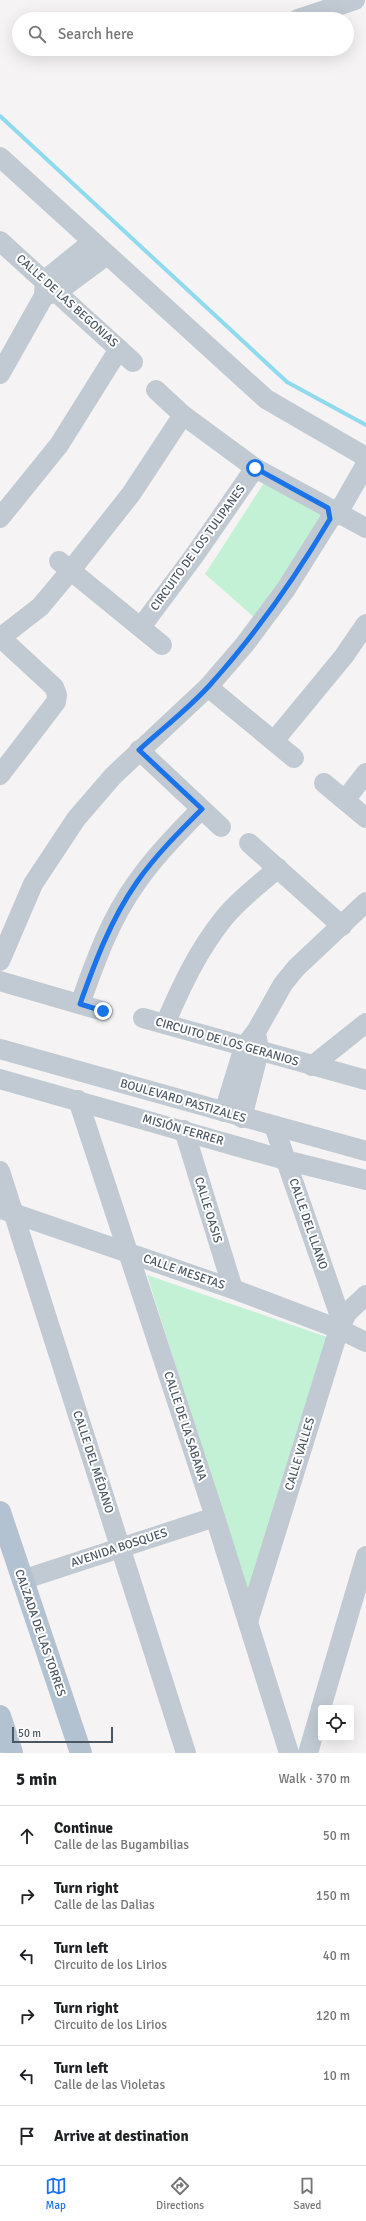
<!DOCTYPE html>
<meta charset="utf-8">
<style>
body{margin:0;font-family:Signika,sans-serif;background:#f2f2f2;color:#202124}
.controls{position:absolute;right:12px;bottom:12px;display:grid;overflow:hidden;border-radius:4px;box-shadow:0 4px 16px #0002}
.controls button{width:36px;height:36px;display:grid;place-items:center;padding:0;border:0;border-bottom:1px solid #e0e0e0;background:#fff;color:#202124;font:20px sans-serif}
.scale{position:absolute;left:12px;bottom:10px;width:101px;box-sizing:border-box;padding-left:4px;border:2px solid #4a5661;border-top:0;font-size:11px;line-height:14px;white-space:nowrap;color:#4a5661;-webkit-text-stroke:3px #fff;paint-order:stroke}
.stop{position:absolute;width:12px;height:12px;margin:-9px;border:3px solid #1a73e8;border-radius:50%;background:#fff}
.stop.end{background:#1a73e8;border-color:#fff;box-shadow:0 1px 4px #0008}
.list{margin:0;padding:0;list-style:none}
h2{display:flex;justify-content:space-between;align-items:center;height:52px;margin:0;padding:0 16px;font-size:17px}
h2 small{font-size:13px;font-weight:400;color:#757577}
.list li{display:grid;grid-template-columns:26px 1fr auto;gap:12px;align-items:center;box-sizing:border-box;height:60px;padding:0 16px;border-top:1px solid #e0e0e0}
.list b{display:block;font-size:15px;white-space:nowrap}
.list p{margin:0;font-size:13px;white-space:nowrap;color:#757577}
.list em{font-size:13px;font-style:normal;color:#757577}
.icon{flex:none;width:22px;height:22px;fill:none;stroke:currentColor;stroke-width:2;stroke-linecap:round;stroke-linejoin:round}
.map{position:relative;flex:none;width:366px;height:1753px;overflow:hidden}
.search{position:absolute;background:#fff;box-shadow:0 4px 16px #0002;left:12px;right:12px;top:12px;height:44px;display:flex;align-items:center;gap:10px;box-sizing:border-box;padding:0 14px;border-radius:22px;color:#757577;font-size:15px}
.sheet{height:412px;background:#fff}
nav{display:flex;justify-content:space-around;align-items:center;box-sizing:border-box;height:56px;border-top:1px solid #e0e0e0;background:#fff;font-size:11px;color:#757577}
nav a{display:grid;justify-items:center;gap:2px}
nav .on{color:#1a73e8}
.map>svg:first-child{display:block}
</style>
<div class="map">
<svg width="366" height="1753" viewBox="0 0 366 1753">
<rect width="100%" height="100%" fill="#f5f3f3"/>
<g fill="#c3f1d5">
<polygon points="264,483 324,514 255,618 205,574"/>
<polygon points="147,1275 330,1338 251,1604"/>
</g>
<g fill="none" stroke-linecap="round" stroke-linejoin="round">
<polyline stroke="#90daee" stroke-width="4" points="0,116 287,382 366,425"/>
<g stroke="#c1cad2" stroke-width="20">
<polyline points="298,19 355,0"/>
<polyline points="0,157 266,399 366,457"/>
<polyline points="0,241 133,362"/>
<polyline points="44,296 57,292 107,255"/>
<polyline points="0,374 44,296 45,280 92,242"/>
<polyline points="156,390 183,415 255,468 366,528"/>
<polyline points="0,518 59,445 119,349"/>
<polyline points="59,561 162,645"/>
<polyline points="141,627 194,556 255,468"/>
<polyline points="0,637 54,687 57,695 56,702 0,775"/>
<polyline points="0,638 40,607 71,570 131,494 183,415"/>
<polyline points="208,687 294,758"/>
<polyline points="274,741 344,656 366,624"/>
<polyline points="139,750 221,827"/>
<polyline points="324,783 366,818"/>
<polyline points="345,800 366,773"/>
<polyline points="249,843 342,926"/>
<polyline points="0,961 33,884 76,819 113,776 208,687 245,644 286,589 330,519 338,513 366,464"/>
<polyline points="0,981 103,1011"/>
<path d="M80,1004C95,962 110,919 137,882C155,856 179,832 201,809"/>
<polyline points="143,1018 366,1080"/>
<path d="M165,1024C181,987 198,950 224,918C239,899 260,884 278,868"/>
<polyline points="0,1049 366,1151"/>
<polyline points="312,1066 366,1023"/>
<polyline points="0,1079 285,1160 366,1180"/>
<polyline points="78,1100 215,1517 289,1753"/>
<polyline points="224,1112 244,1047 257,1030 283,984 296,968 366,902"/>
<polyline points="242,1118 259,1051 257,1038"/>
<polyline points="274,1126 342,1322"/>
<polyline points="184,1130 233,1289"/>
<polyline points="0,1171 186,1753"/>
<polyline points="4,1210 233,1289 339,1329 366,1342"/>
<polyline points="22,1580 215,1517"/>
<polyline points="248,1622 339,1329 347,1313 366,1295"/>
<polyline points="321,1708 366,1556"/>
<polyline points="308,1753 321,1709"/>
</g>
<g stroke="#b3c2d1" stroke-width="22">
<polyline points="0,1512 81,1753"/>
<polyline points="0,1716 12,1753"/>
</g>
</g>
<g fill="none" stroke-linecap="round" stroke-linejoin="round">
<path stroke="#1a73e8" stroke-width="5" d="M103,1011L80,1004C95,962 111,919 137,882C155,856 179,832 202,809L139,750C162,729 188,709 209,686C255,635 295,578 330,519L328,508L255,468"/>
</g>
<g text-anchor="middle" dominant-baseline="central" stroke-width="4" stroke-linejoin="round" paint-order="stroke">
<g font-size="12" fill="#4a5661" stroke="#fff">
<text transform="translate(67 301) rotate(42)">CALLE DE LAS BEGONIAS</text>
<text transform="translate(198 548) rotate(-54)">CIRCUITO DE LOS TULIPANES</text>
<text transform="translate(227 1042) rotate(16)">CIRCUITO DE LOS GERANIOS</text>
<text transform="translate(183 1101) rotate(16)">BOULEVARD PASTIZALES</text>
<text transform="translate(183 1130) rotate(16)">MISIÓN FERRER</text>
<text transform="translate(208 1210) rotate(73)">CALLE OASIS</text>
<text transform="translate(308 1224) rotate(71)">CALLE DEL LLANO</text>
<text transform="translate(184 1272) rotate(19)">CALLE MESETAS</text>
<text transform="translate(185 1426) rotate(72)">CALLE DE LA SABANA</text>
<text transform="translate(300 1454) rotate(-73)">CALLE VALLES</text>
<text transform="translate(93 1462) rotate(72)">CALLE DEL MÉDANO</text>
<text transform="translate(119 1548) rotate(-18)">AVENIDA BOSQUES</text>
<text transform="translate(40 1633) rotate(71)">CALZADA DE LAS TORRES</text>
</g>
</g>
</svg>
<div class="controls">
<button><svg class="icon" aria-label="locate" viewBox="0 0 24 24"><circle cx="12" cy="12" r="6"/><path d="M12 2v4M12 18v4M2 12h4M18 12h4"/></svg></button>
</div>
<div class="scale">50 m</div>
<div class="stop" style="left:255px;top:468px"></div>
<div class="stop end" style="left:103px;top:1011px"></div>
<div class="search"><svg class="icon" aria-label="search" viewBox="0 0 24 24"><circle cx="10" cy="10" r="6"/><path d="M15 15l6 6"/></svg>Search here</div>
</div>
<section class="sheet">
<h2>5 min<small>Walk · 370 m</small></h2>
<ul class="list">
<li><svg class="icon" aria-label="ahead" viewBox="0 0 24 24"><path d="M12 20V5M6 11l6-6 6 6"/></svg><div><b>Continue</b><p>Calle de las Bugambilias</p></div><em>50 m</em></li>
<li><svg class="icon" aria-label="right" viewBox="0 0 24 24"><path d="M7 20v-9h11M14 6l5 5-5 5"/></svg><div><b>Turn right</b><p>Calle de las Dalias</p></div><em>150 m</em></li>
<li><svg class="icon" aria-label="left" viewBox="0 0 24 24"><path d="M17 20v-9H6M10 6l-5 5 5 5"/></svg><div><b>Turn left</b><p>Circuito de los Lirios</p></div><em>40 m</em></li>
<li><svg class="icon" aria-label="right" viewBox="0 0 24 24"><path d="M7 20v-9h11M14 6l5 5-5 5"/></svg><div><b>Turn right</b><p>Circuito de los Lirios</p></div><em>120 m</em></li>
<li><svg class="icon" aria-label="left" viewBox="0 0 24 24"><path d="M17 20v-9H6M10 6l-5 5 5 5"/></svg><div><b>Turn left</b><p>Calle de las Violetas</p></div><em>10 m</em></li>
<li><svg class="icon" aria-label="arrive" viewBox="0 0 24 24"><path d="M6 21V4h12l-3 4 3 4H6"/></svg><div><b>Arrive at destination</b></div></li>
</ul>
</section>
<nav>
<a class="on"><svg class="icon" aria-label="map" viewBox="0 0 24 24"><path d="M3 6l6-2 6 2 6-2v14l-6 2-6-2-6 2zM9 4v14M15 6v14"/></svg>Map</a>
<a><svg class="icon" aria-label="directions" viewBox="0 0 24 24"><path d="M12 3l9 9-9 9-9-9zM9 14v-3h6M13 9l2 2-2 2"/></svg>Directions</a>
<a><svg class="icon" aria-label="saved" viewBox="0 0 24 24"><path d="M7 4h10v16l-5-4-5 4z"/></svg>Saved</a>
</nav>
